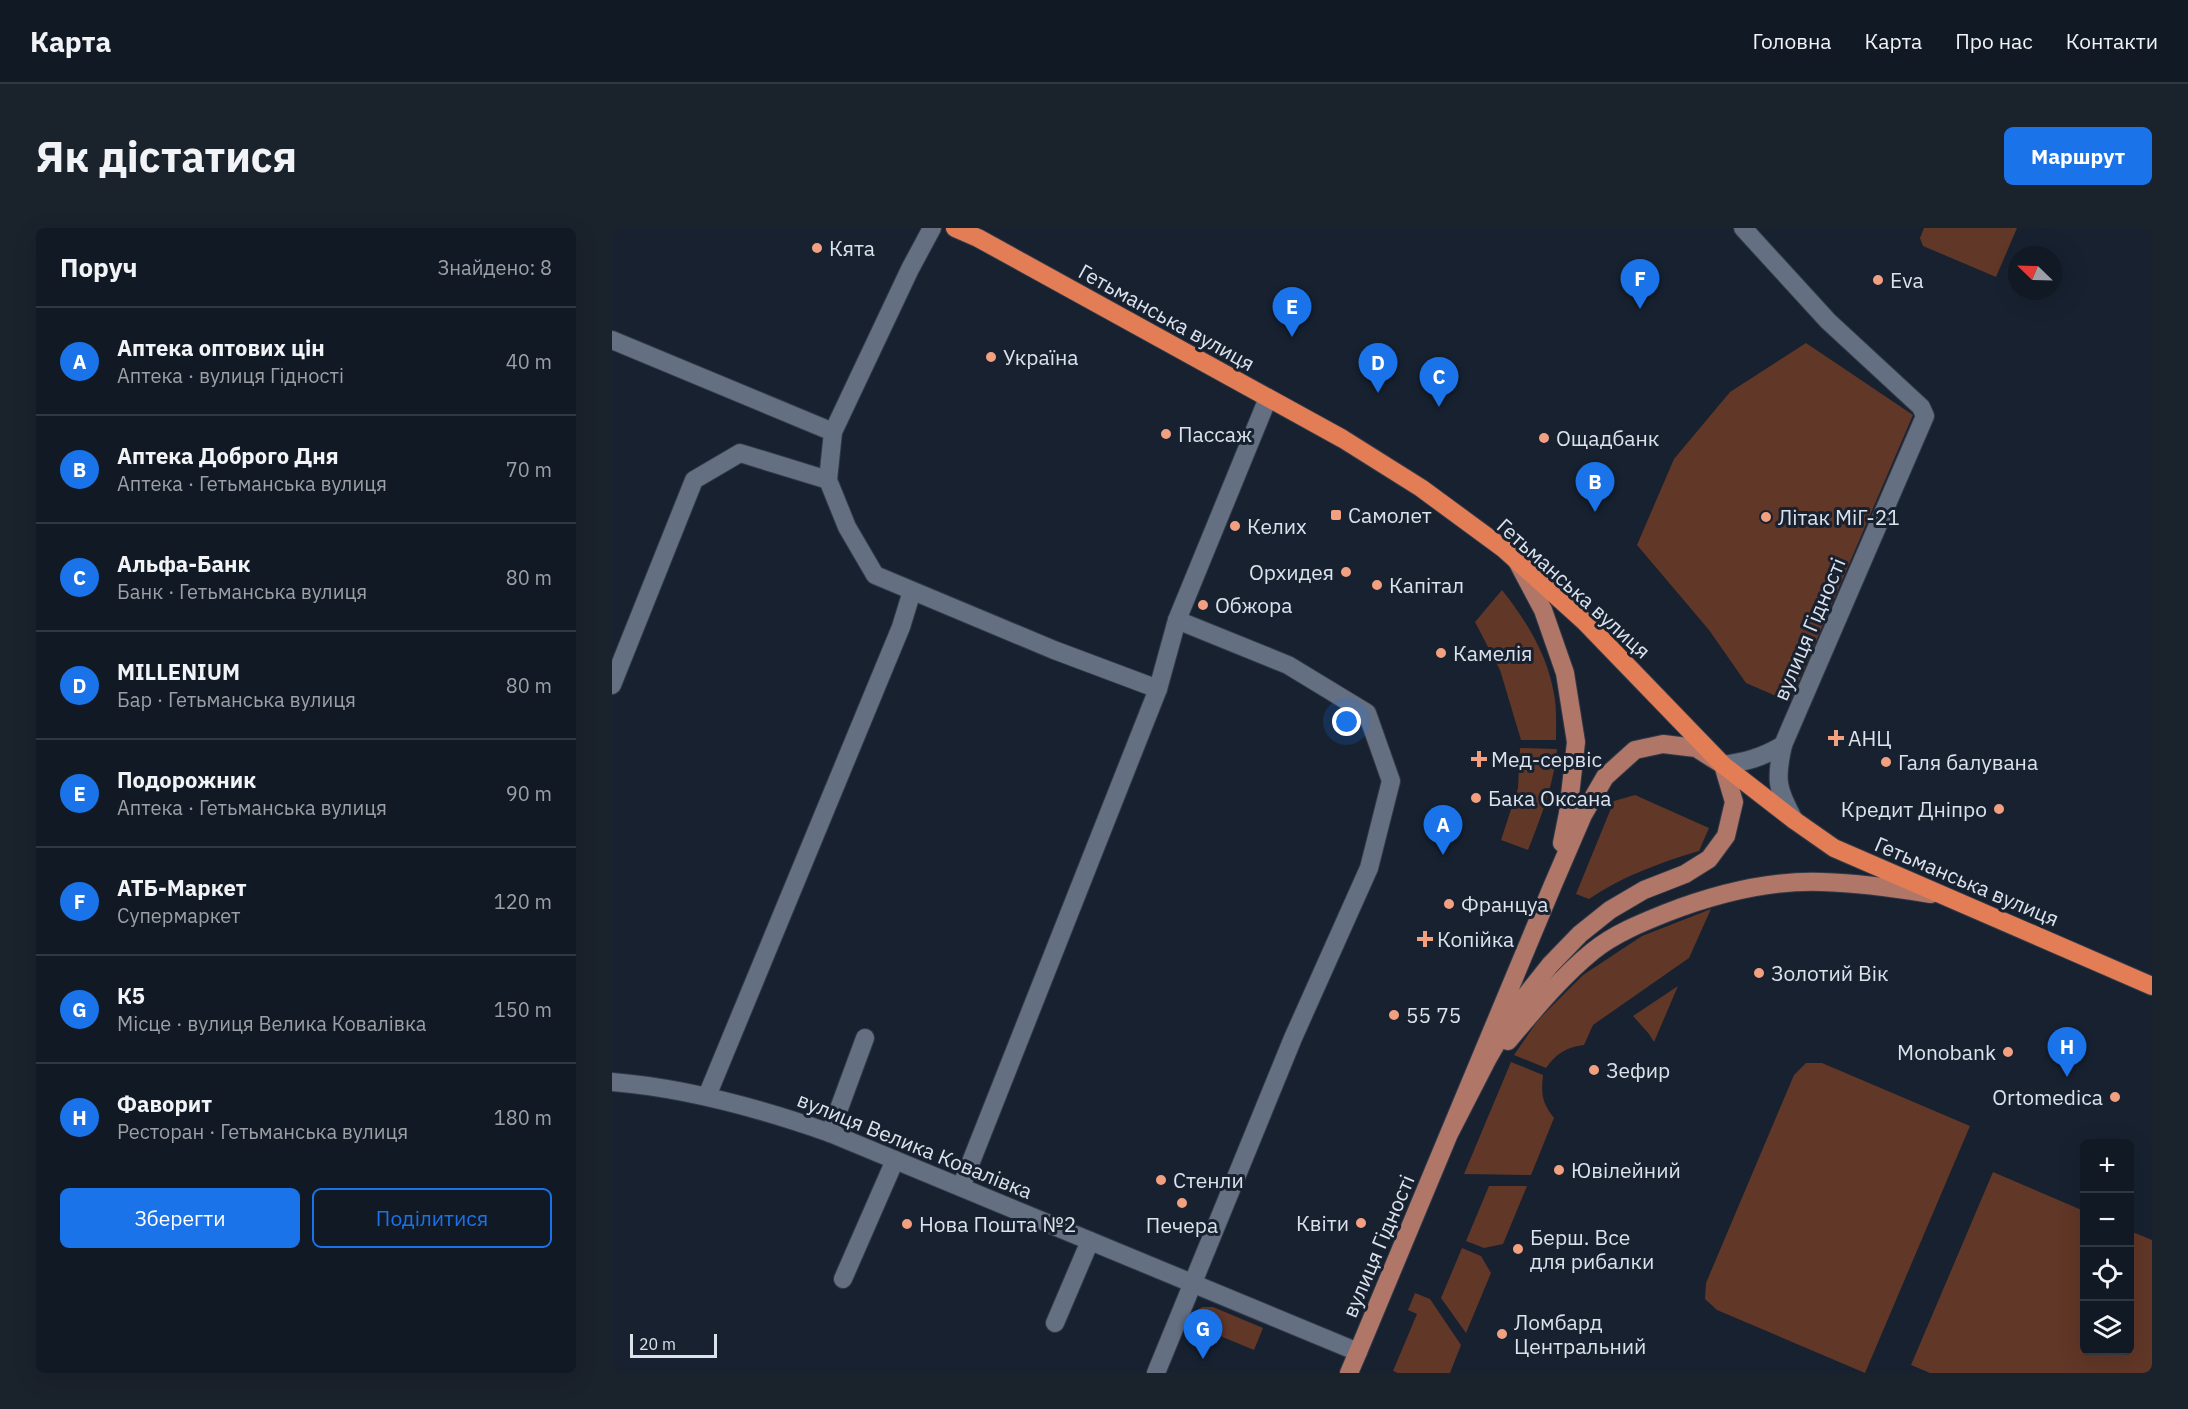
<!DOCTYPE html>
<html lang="uk">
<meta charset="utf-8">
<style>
body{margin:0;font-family:"IBM Plex Sans",sans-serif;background:#1a222c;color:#f1f3f6}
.controls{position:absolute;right:18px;bottom:18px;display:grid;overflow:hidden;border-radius:9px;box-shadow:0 6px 24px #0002}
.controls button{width:54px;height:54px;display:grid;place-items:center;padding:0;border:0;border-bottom:2px solid #303841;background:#111924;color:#f1f3f6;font:30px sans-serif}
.compass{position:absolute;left:1396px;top:18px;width:54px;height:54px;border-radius:50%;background:#111924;box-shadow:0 6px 24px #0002;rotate:293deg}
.scale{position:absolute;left:18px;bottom:15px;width:87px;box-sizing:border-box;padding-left:6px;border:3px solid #dbe2ec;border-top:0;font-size:16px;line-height:21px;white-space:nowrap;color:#dbe2ec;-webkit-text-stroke:4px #172130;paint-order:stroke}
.you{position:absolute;left:735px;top:494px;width:21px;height:21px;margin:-15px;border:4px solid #fff;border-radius:50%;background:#1a73e8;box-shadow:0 0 0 9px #1a73e833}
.badge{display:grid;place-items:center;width:39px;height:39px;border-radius:50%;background:#1a73e8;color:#fff;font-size:20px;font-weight:700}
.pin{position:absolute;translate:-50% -50px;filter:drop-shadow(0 2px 3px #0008)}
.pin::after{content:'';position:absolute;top:32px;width:21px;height:18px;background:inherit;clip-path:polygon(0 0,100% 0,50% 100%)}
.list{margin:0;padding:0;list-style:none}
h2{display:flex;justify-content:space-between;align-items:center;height:78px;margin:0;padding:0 24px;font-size:26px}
h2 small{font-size:20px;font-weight:400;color:#9ca0a6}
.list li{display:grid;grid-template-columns:39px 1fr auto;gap:18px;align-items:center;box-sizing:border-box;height:108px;padding:0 24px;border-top:2px solid #303841}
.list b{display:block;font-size:22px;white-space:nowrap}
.list p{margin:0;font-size:20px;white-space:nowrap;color:#9ca0a6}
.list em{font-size:20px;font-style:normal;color:#9ca0a6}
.actions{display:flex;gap:12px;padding:18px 24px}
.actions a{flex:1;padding:14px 0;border:2px solid #1a73e8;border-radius:9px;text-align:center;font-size:21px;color:#1a73e8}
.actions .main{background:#1a73e8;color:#fff}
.icon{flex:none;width:33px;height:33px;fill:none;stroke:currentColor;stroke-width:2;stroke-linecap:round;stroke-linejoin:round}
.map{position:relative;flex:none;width:1540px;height:1145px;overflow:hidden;border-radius:9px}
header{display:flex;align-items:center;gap:36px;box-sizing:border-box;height:84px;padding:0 30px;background:#111924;border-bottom:2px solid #303841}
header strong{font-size:28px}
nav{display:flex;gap:33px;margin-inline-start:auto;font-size:21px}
.intro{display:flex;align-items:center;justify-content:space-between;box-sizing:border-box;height:144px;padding:0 36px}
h1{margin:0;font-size:42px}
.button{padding:15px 27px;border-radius:9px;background:#1a73e8;color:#fff;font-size:21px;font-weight:700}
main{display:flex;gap:36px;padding:0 36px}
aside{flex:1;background:#111924;border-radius:9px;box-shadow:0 6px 24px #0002}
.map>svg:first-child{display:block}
</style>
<header>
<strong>Карта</strong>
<nav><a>Головна</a><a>Карта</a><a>Про нас</a><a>Контакти</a></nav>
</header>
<div class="intro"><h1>Як дістатися</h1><a class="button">Маршрут</a></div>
<main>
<aside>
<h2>Поруч<small>Знайдено: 8</small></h2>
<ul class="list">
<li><span class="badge">A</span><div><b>Аптека оптових цін</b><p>Аптека · вулиця Гідності</p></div><em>40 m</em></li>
<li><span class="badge">B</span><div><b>Аптека Доброго Дня</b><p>Аптека · Гетьманська вулиця</p></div><em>70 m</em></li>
<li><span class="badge">C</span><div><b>Альфа-Банк</b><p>Банк · Гетьманська вулиця</p></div><em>80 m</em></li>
<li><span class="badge">D</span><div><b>MILLENIUM</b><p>Бар · Гетьманська вулиця</p></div><em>80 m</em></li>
<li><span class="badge">E</span><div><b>Подорожник</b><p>Аптека · Гетьманська вулиця</p></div><em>90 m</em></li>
<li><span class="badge">F</span><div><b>АТБ-Маркет</b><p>Супермаркет</p></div><em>120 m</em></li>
<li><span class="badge">G</span><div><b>К5</b><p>Місце · вулиця Велика Ковалівка</p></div><em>150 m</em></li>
<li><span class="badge">H</span><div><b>Фаворит</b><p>Ресторан · Гетьманська вулиця</p></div><em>180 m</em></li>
</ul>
<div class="actions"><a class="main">Зберегти</a><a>Поділитися</a></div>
</aside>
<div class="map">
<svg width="1540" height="1145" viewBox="0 0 1540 1145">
<rect width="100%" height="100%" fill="#172130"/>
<g fill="#613727">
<polygon points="1312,0 1405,0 1384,49 1311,18 1308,10"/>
<polygon points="1194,115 1301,187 1178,474 1134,455 1097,402 1025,317 1062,231 1118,164"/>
<path d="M890,362C913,391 934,424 941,461C945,477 944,495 944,512H909L888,442L863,394Z"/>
<path d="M908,520L945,521C942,556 929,589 916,622L889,612L906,560Z"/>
<path d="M1023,567L1097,600L1087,623C1047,635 1011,648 977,671L964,666L1002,573Z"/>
<path d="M1099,681L1077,730L981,797L972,817C954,819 944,826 934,840L902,827L926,792L971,747L1030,708Z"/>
<polygon points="1066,758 1042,814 1037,806 1021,788"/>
<path d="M899,834L931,847C929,867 930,874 942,890L919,947L852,946Z"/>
<polygon points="1194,835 1210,835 1358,898 1253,1145 1105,1082 1093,1071 1094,1055 1182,847"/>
<polygon points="1381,944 1472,983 1472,1122 1518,1122 1518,1003 1540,1012 1540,1145 1318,1145 1299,1137"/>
<polygon points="877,958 915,958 891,1016 872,1020 854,1013"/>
<polygon points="850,1020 869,1028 879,1045 854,1105 829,1070"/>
<polygon points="803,1065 818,1071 849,1117 838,1145 786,1145 781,1143 805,1086 796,1082"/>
<polygon points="590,1079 601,1079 651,1100 642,1122 577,1095 581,1085"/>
</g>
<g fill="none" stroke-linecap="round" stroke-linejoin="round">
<g stroke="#333a47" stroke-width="20">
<g id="minor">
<polyline points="320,0 298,41 221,204 216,252 235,299 263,347 442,422 546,461"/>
<polyline points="0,112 221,204"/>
<polyline points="0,457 82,252 128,225 216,252"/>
<path d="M1171,517C1163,552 1165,561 1182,592"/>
<path d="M1111,537C1134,534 1151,529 1171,517L1313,188L1309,179L1216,93L1131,0"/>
<path d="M0,854C75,860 147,880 218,905L746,1124"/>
<polyline points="95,868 289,399 300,363"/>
<polyline points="218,905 253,810"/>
<polyline points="349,959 546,461 565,392 656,170"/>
<polyline points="231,1051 283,932"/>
<polyline points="443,1095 478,1013"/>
<polyline points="544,1145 681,810 757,640 779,553 755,485 676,437 565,392"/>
</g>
</g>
<g stroke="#333a47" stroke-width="20">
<g id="major">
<polyline points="905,333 931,382 953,445 964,514 956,585 950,615"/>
<path d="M896,813C923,781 949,749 981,723C1002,706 1029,695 1054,685C1103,666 1157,652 1210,654C1247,655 1283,660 1319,666"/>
<polyline points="737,1145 746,1124 940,659 971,587 993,549 1023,522 1051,516 1084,520 1111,537 1122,574 1114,608 1097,631 1073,646 1032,662 998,682 968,706 938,737 907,776 876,830 836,908"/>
</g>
</g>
<g stroke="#333a47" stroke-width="20">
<polyline id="highway" points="343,0 366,10 731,211 809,260 892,321 972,393 1111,537 1182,592 1222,620 1540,758"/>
</g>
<use href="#minor" stroke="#646f82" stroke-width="18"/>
<use href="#major" stroke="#b07768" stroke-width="18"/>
<use href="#highway" stroke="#e37d56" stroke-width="18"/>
</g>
<g fill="#f3a081" stroke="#172130" stroke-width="2">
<circle cx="205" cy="20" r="6"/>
<circle cx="1266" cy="52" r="6"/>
<circle cx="379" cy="129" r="6"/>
<circle cx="554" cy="206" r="6"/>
<circle cx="932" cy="210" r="6"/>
<rect x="718" y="281" width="12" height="12" rx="3"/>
<circle cx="1154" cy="289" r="6"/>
<circle cx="623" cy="298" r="6"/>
<circle cx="734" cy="344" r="6"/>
<circle cx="765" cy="357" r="6"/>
<circle cx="591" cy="377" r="6"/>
<circle cx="829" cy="425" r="6"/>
<path d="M1221 501h6v6h6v6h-6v6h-6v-6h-6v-6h6z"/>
<path d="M864 522h6v6h6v6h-6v6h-6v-6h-6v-6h6z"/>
<circle cx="1274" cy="534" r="6"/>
<circle cx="864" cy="570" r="6"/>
<circle cx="1387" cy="581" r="6"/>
<circle cx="837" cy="676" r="6"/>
<path d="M810 702h6v6h6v6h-6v6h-6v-6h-6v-6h6z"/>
<circle cx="1147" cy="745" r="6"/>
<circle cx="782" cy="787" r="6"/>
<circle cx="1396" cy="824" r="6"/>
<circle cx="982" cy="842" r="6"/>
<circle cx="1503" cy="869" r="6"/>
<circle cx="947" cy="942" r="6"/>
<circle cx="549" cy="952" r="6"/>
<circle cx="570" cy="975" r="6"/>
<circle cx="749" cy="995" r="6"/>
<circle cx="295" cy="996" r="6"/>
<circle cx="906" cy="1021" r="6"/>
<circle cx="890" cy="1106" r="6"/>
</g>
<g text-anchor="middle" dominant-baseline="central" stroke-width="6" stroke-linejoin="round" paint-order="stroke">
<g font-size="21" fill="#dbe2ec" stroke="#172130" text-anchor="start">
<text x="217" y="20">Кята</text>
<text x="1278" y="52">Eva</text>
<text x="391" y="129">Україна</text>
<text x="566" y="206">Пассаж</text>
<text x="944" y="210">Ощадбанк</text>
<text x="736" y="287">Самолет</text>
<text x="1166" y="289">Літак МіГ-21</text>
<text x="635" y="298">Келих</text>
<text x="722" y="344" text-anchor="end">Орхидея</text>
<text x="777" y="357">Капітал</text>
<text x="603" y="377">Обжора</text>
<text x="841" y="425">Камелія</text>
<text x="1236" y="510">АНЦ</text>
<text x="879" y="531">Мед-сервіс</text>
<text x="1286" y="534">Галя балувана</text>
<text x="876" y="570">Бака Оксана</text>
<text x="1375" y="581" text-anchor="end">Кредит Дніпро</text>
<text x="849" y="676">Француа</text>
<text x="825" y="711">Копійка</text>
<text x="1159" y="745">Золотий Вік</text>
<text x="794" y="787">55 75</text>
<text x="1384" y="824" text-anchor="end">Monobank</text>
<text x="994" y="842">Зефир</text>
<text x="1491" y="869" text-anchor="end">Ortomedica</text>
<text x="959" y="942">Ювілейний</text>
<text x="561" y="952">Стенли</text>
<text x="737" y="995" text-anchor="end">Квіти</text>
<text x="307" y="996">Нова Пошта №2</text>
<text x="570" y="997" text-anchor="middle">Печера</text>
<text x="918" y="1009">Берш. Все<tspan x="918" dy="24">для рибалки</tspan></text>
<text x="902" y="1094">Ломбард<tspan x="902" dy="24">Центральний</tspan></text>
</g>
<g font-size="21" fill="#dbe2ec" stroke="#172130">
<text transform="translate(555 89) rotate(29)">Гетьманська вулиця</text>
<text transform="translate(962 360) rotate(42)">Гетьманська вулиця</text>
<text transform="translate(1197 401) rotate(-67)">вулиця Гідності</text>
<text transform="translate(1355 653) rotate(23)">Гетьманська вулиця</text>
<text transform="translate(303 917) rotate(22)">вулиця Велика Ковалівка</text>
<text transform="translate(766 1018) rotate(-67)">вулиця Гідності</text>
</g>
</g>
</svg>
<div class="controls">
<button>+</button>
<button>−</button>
<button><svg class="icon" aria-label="locate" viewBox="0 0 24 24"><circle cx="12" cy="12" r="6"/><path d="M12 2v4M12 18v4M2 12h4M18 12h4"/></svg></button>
<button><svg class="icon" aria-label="layers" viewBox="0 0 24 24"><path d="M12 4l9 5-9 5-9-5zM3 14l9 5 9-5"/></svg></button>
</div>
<svg class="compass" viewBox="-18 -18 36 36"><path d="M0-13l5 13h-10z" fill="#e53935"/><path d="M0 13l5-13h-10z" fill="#9ca0a6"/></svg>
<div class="scale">20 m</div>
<div class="you"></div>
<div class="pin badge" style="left:831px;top:627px">A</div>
<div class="pin badge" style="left:983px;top:284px">B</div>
<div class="pin badge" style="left:827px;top:179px">C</div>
<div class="pin badge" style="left:766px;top:165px">D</div>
<div class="pin badge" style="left:680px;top:109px">E</div>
<div class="pin badge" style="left:1028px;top:81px">F</div>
<div class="pin badge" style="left:591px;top:1131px">G</div>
<div class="pin badge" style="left:1455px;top:849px">H</div>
</div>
</main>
